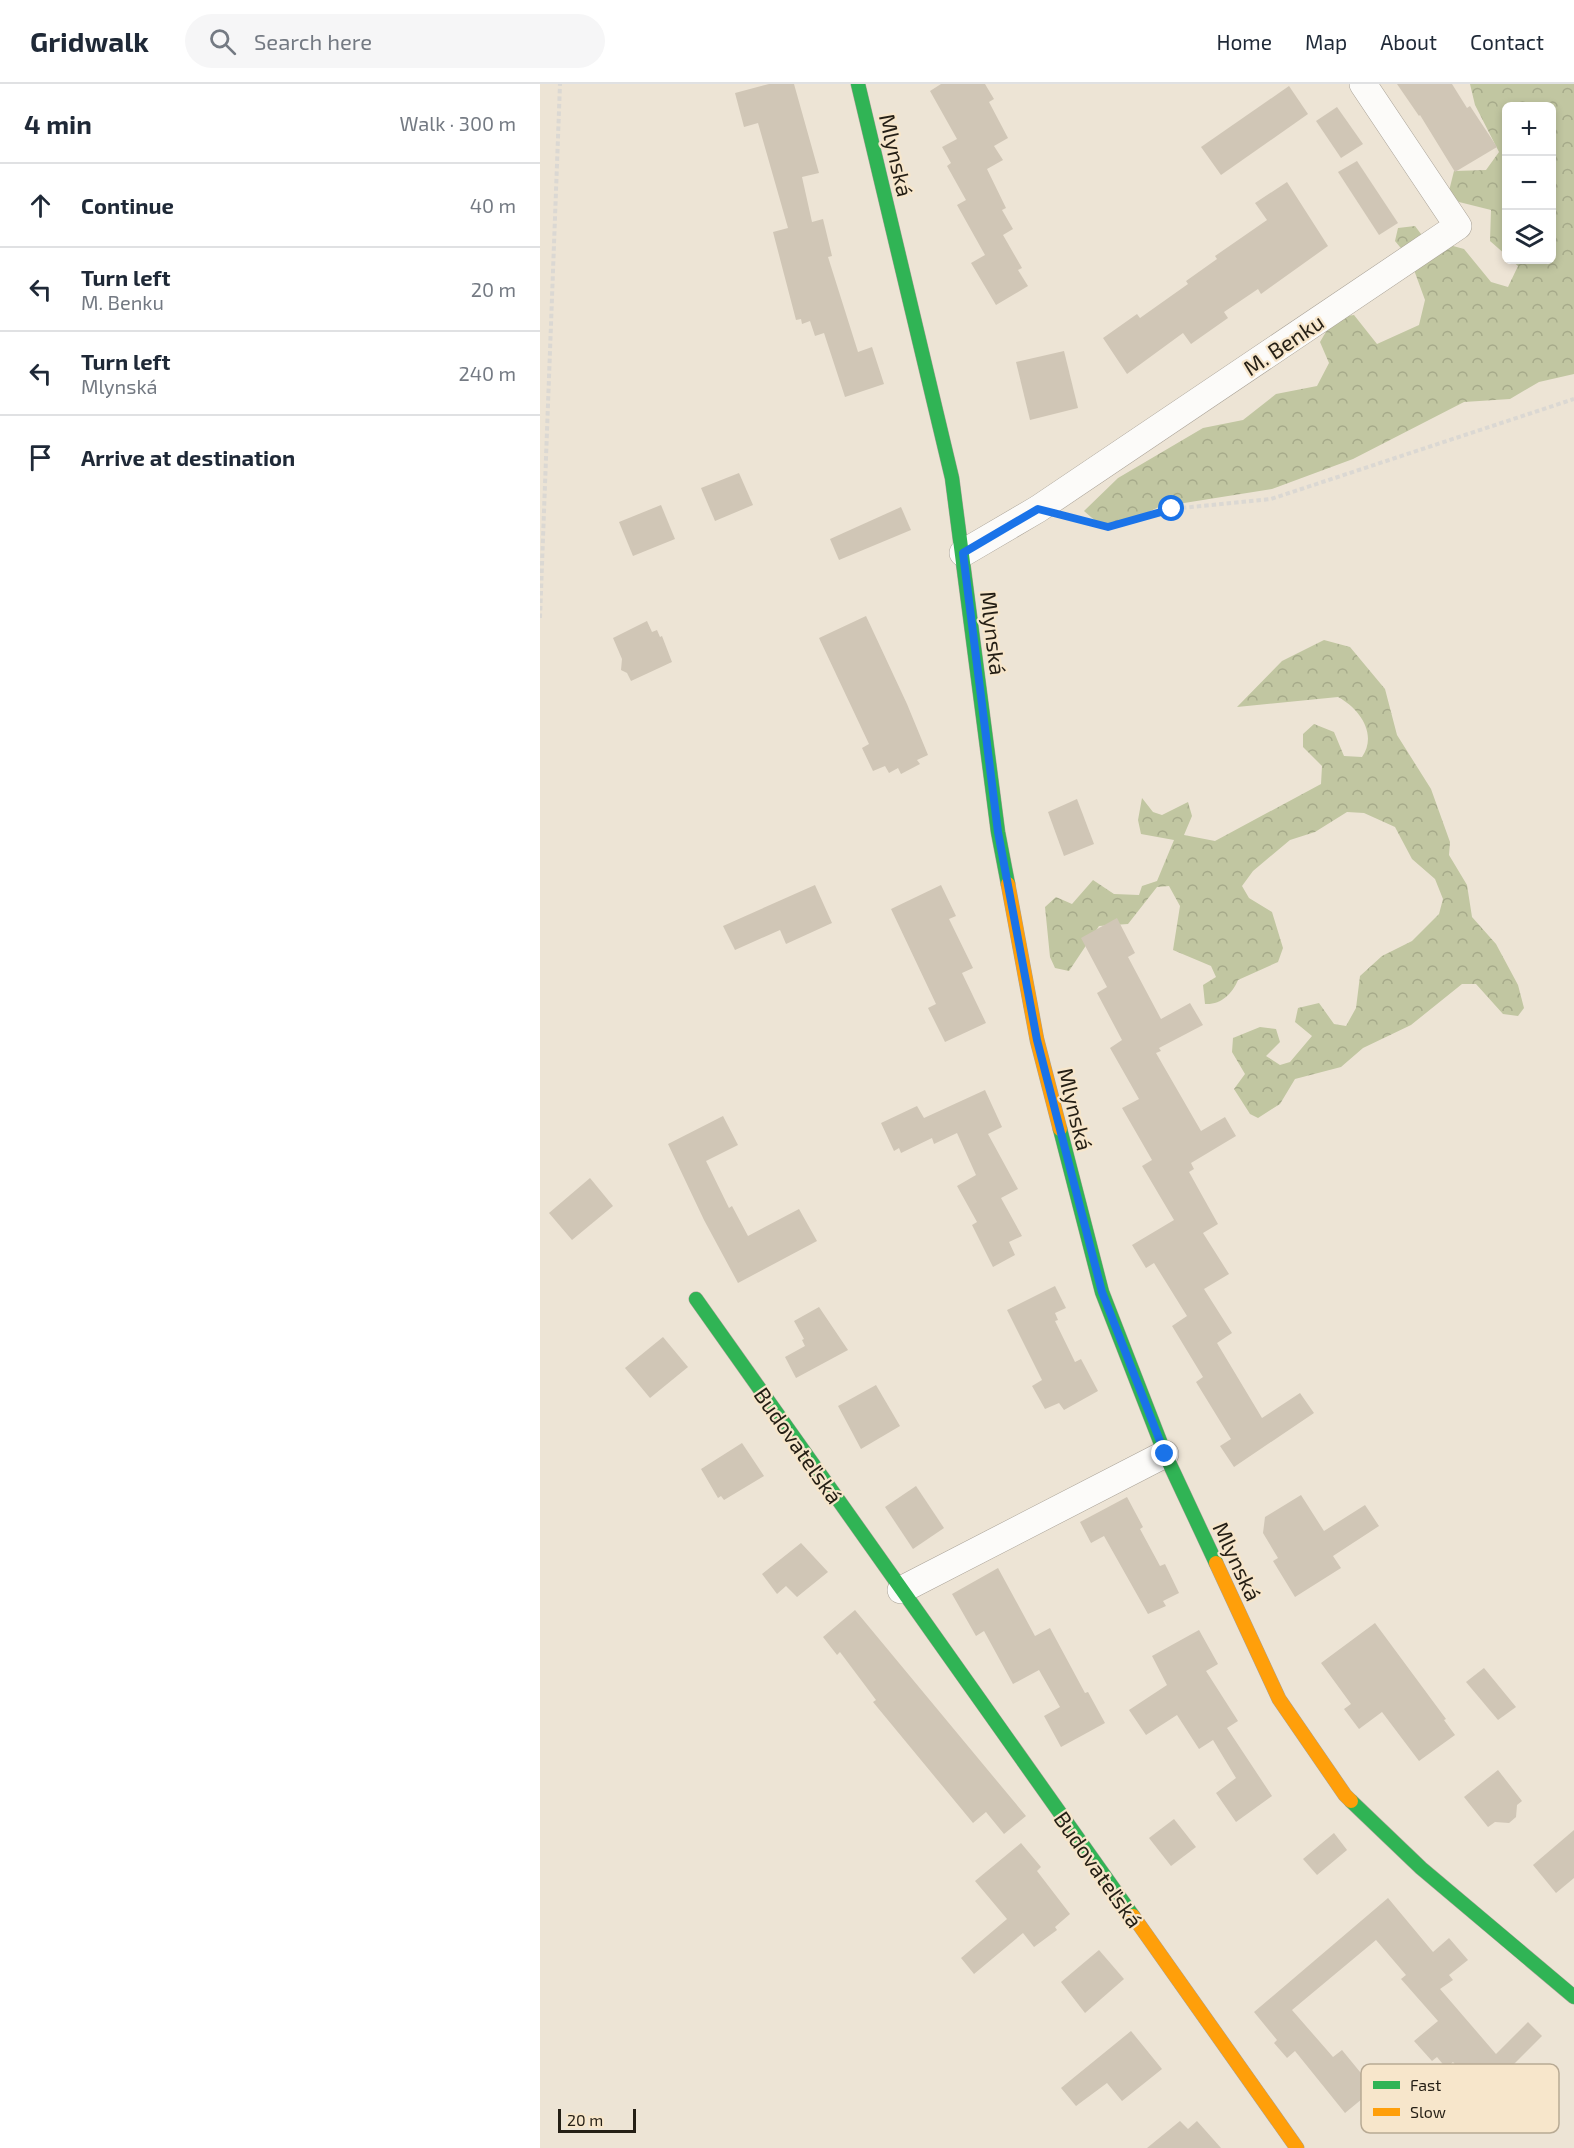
<!DOCTYPE html>
<meta charset="utf-8">
<style>
body{margin:0;font-family:"Exo 2",sans-serif;background:#f6f6f7;color:#1f2937}
.controls{position:absolute;right:18px;top:18px;display:grid;overflow:hidden;border-radius:9px;box-shadow:0 3px 9px #0003}
.controls button{width:54px;height:54px;display:grid;place-items:center;padding:0;border:0;border-bottom:2px solid #e0e1e3;background:#fff;color:#1f2937;font:30px sans-serif}
.scale{position:absolute;left:18px;bottom:15px;width:78px;box-sizing:border-box;padding-left:6px;border:3px solid #251f15;border-top:0;font-size:16px;line-height:21px;white-space:nowrap;color:#251f15;-webkit-text-stroke:4px #f7e6cb;paint-order:stroke}
.stop{position:absolute;width:18px;height:18px;margin:-14px;border:4px solid #1a73e8;border-radius:50%;background:#fff}
.stop.end{background:#1a73e8;border-color:#fff;box-shadow:0 2px 6px #0008}
.list{margin:0;padding:0;list-style:none}
h2{display:flex;justify-content:space-between;align-items:center;height:78px;margin:0;padding:0 24px;font-size:26px}
h2 small{font-size:20px;font-weight:400;color:#747a83}
.list li{display:grid;grid-template-columns:39px 1fr auto;gap:18px;align-items:center;box-sizing:border-box;height:84px;padding:0 24px;border-top:2px solid #e0e1e3}
.list b{display:block;font-size:22px;white-space:nowrap}
.list p{margin:0;font-size:20px;white-space:nowrap;color:#747a83}
.list em{font-size:20px;font-style:normal;color:#747a83}
.icon{flex:none;width:33px;height:33px;fill:none;stroke:currentColor;stroke-width:2;stroke-linecap:round;stroke-linejoin:round}
.map{position:relative;flex:none;width:1034px;height:2064px;overflow:hidden}
header{display:flex;align-items:center;gap:36px;box-sizing:border-box;height:84px;padding:0 30px;background:#fff;border-bottom:2px solid #e0e1e3}
header strong{font-size:28px}
nav{display:flex;gap:33px;margin-inline-start:auto;font-size:21px}
.search{width:420px;height:54px;background:#f6f6f7;display:flex;align-items:center;gap:15px;box-sizing:border-box;padding:0 21px;border-radius:33px;color:#747a83;font-size:22px}
main{display:flex}
aside{flex:1;background:#fff}
.map>svg:first-child{display:block}
</style>
<header>
<strong>Gridwalk</strong>
<div class="search"><svg class="icon" aria-label="search" viewBox="0 0 24 24"><circle cx="10" cy="10" r="6"/><path d="M15 15l6 6"/></svg>Search here</div>
<nav><a>Home</a><a>Map</a><a>About</a><a>Contact</a></nav>
</header>
<main>
<aside>
<h2>4 min<small>Walk · 300 m</small></h2>
<ul class="list">
<li><svg class="icon" aria-label="ahead" viewBox="0 0 24 24"><path d="M12 20V5M6 11l6-6 6 6"/></svg><div><b>Continue</b></div><em>40 m</em></li>
<li><svg class="icon" aria-label="left" viewBox="0 0 24 24"><path d="M17 20v-9H6M10 6l-5 5 5 5"/></svg><div><b>Turn left</b><p>M. Benku</p></div><em>20 m</em></li>
<li><svg class="icon" aria-label="left" viewBox="0 0 24 24"><path d="M17 20v-9H6M10 6l-5 5 5 5"/></svg><div><b>Turn left</b><p>Mlynská</p></div><em>240 m</em></li>
<li><svg class="icon" aria-label="arrive" viewBox="0 0 24 24"><path d="M6 21V4h12l-3 4 3 4H6"/></svg><div><b>Arrive at destination</b></div></li>
</ul>
</aside>
<div class="map">
<svg width="1034" height="2064" viewBox="0 0 1034 2064">
<defs>
<pattern id="forest-crowns" width="20" height="18" patternUnits="userSpaceOnUse" patternTransform="scale(1.5)"><rect width="20" height="18" fill="#c1c6a1"/><path d="M2 6a3 3 0 1 1 6 0M12 15a3 3 0 1 1 6 0" fill="none" stroke="#a6aa8a"/></pattern>
</defs>
<rect width="100%" height="100%" fill="#ede4d5"/>
<g fill="url(#forest-crowns)">
<polygon points="930,0 1034,0 1034,290 999,298 970,315 924,318 813,375 732,405 619,423 583,440 559,440 544,427 578,394 663,344 703,336 736,310 777,302 789,279 780,258 794,234 814,231 837,260 879,241 885,216 870,175 855,157 858,144 875,142 884,154 924,165 951,198 968,203 978,182 971,176 1011,176 1011,22 966,22 966,171 950,157 951,126 919,118 909,107 914,87 946,86 959,68 935,21"/>
<path d="M784,556L810,563L845,605L857,651L891,705L910,758L909,771L927,801L932,833L956,860L978,901L984,924L978,932L963,930L936,900H922L871,941L823,964L801,983L755,995L740,1020L718,1034L710,1030L694,1005L705,990L692,968L693,954L720,943L736,945L740,958L726,972L740,981L750,978L772,952L755,938L758,924L779,919L794,940L806,942L816,924L820,892L842,872L872,857L899,830L903,815L895,795L872,775L855,743L824,729L807,728L775,748L750,756L713,787L702,802L709,814L732,828L743,864L738,878L698,896C692,910 681,921 665,920L663,901L676,893L671,882L633,866L640,822L629,802L617,803L588,840L559,842L529,887L515,884L510,873L505,823L516,813L532,820L553,796L574,810L599,811L602,802L617,797L634,756L601,750L598,736L602,714L613,728L622,731L648,718L652,732L644,751L675,757L781,700L782,682L763,663V650L774,640L794,648L804,672L822,673C838,650 819,624 798,613L697,623L742,577Z"/>
</g>
<g fill="#d0c6b6">
<polygon points="229,0 254,0 279,89 262,93 272,138 283,135 292,172 288,173 318,268 332,263 344,300 305,313 284,249 275,252 270,237 262,240 261,235 256,236 233,148 248,144 218,39 204,43 195,9"/>
<polygon points="401,0 445,0 454,15 449,18 468,54 454,62 463,76 447,85 466,124 462,126 473,145 463,151 482,184 478,186 488,202 456,221 431,179 445,171 417,121 426,116 407,82 411,79 402,63 417,55 390,7"/>
<polygon points="857,0 912,0 927,24 930,22 957,63 915,88 880,31 879,32"/>
<polygon points="749,2 768,30 681,91 661,63"/>
<polygon points="797,23 823,60 801,74 776,37"/>
<polygon points="817,77 858,139 839,151 798,88"/>
<polygon points="747,98 788,162 721,210 718,205 684,228 688,234 651,260 643,249 587,290 563,254 597,230 600,234 648,200 646,197 677,175 675,172 727,136 715,119"/>
<polygon points="524,267 538,324 490,336 476,278"/>
<polygon points="199,389 213,421 175,437 161,404"/>
<polygon points="121,421 135,455 93,472 79,438"/>
<polygon points="361,423 371,446 299,476 290,455"/>
<polygon points="326,532 367,620 388,671 377,676 380,680 361,690 358,684 349,689 345,682 333,687 322,664 329,660 279,554"/>
<polygon points="107,537 112,548 117,546 120,553 122,552 132,578 91,597 87,589 81,586 82,575 73,554"/>
<polygon points="537,715 554,760 524,772 508,728"/>
<polygon points="275,801 292,839 246,860 240,846 195,866 183,842"/>
<polygon points="401,801 416,832 409,835 433,884 422,889 446,939 405,958 388,924 396,920 351,825"/>
<polygon points="577,834 595,869 588,873 621,935 650,919 663,941 619,964 621,967 616,969 661,1047 685,1033 696,1052 651,1079 654,1085 649,1088 678,1140 663,1149 689,1190 664,1205 692,1249 677,1259 722,1334 760,1309 774,1329 694,1383 680,1362 691,1355 656,1298 663,1293 632,1242 647,1232 614,1179 606,1184 592,1161 634,1136 602,1082 612,1076 582,1024 599,1015 570,964 582,956 557,909 567,903 541,854"/>
<polygon points="445,1006 462,1043 448,1050 478,1105 461,1114 482,1152 469,1158 475,1171 453,1183 432,1141 437,1138 417,1102 436,1091 417,1049 394,1060 392,1054 361,1069 359,1064 354,1067 341,1039 377,1022 384,1034"/>
<polygon points="183,1032 198,1061 166,1077 189,1124 192,1122 208,1152 259,1125 277,1157 198,1199 164,1136 128,1060"/>
<polygon points="50,1094 73,1122 32,1156 9,1129"/>
<polygon points="515,1202 526,1224 515,1229 518,1236 515,1237 535,1278 541,1275 558,1307 524,1326 519,1319 505,1325 492,1302 502,1296 467,1226"/>
<polygon points="279,1223 308,1266 256,1294 245,1273 265,1262 262,1256 264,1255 254,1237"/>
<polygon points="123,1253 148,1283 110,1314 85,1284"/>
<polygon points="336,1301 360,1342 321,1365 298,1322"/>
<polygon points="202,1359 224,1392 184,1416 181,1412 178,1414 161,1385"/>
<polygon points="376,1402 404,1444 373,1465 345,1423"/>
<polygon points="761,1411 784,1447 825,1421 839,1442 793,1472 801,1484 755,1513 733,1477 738,1474 723,1449 725,1433"/>
<polygon points="587,1413 603,1443 600,1445 620,1482 625,1480 639,1509 623,1517 626,1522 608,1530 564,1452 551,1459 540,1438"/>
<polygon points="261,1459 288,1488 257,1513 246,1502 237,1510 222,1490"/>
<polygon points="458,1484 495,1552 510,1544 545,1609 548,1608 565,1639 521,1663 504,1632 520,1623 499,1586 473,1600 444,1547 436,1552 412,1510"/>
<polygon points="315,1526 486,1732 464,1750 446,1728 433,1739 333,1618 336,1616 300,1568 297,1571 283,1553"/>
<polygon points="835,1539 906,1635 904,1636 915,1651 879,1677 842,1628 819,1645 804,1625 811,1620 781,1579"/>
<polygon points="659,1546 678,1580 666,1587 698,1637 687,1644 732,1712 696,1738 676,1709 696,1694 673,1656 659,1665 637,1631 606,1651 589,1626 627,1601 612,1572"/>
<polygon points="944,1584 976,1623 958,1636 926,1598"/>
<polygon points="958,1686 982,1717 977,1721 976,1733 969,1739 955,1738 948,1743 924,1713"/>
<polygon points="634,1735 656,1763 631,1782 609,1754"/>
<polygon points="1034,1746 1034,1794 1016,1809 993,1781"/>
<polygon points="794,1749 807,1766 777,1791 763,1775"/>
<polygon points="481,1759 501,1783 497,1787 530,1830 515,1843 517,1846 494,1863 483,1849 434,1890 421,1874 467,1835 435,1797"/>
<polygon points="848,1814 893,1868 909,1854 928,1876 909,1891 913,1896 900,1905 956,1970 988,1938 1002,1952 958,1996 962,2001 946,2015 913,1978 906,1984 897,1973 892,1977 874,1957 898,1937 861,1895 866,1891 836,1856 752,1926 793,1973 802,1966 834,2005 805,2029 755,1967 747,1974 734,1959 737,1956 714,1928"/>
<polygon points="559,1866 584,1895 545,1929 521,1898"/>
<polygon points="591,1947 622,1985 582,2017 567,1999 536,2022 521,2004"/>
<polygon points="640,2037 648,2045 657,2037 681,2064 607,2064"/>
</g>
<g fill="none" stroke-linecap="round" stroke-linejoin="round">
<g stroke="#a8a196" stroke-width="28">
<g id="street">
<polyline points="423,469 498,425 918,142 823,0"/>
<polyline points="361,1506 625,1370"/>
</g>
</g>
<g stroke="#a8a196" stroke-width="15">
<g id="fast">
<polyline points="318,0 412,394 458,748 468,800"/>
<polyline points="520,1045 562,1208 625,1370 676,1479"/>
<polyline points="156,1215 593,1832"/>
<polyline points="811,1717 881,1784 1034,1913"/>
</g>
</g>
<g stroke="#a8a196" stroke-width="15">
<g id="slow">
<polyline points="468,800 497,956 520,1045"/>
<polyline points="676,1479 739,1615 805,1711 811,1717"/>
<polyline points="593,1832 757,2064"/>
</g>
</g>
<g stroke="#dbd8d3" stroke-width="4" stroke-dasharray="4.5 3" stroke-linecap="butt">
<polyline points="533,434 568,443 632,425 731,415 1034,315"/>
<polyline points="0,534 20,0"/>
</g>
<use href="#street" stroke="#fcfbf9" stroke-width="27"/>
<use href="#fast" stroke="#30b455" stroke-width="14"/>
<use href="#slow" stroke="#ff9f0a" stroke-width="14"/>
</g>
<g fill="none" stroke-linecap="round" stroke-linejoin="round">
<polyline stroke="#1a73e8" stroke-width="8" points="625,1370 562,1208 497,956 458,748 423,469 498,425 568,443 632,425"/>
</g>
<g text-anchor="middle" dominant-baseline="central" stroke-width="4.5" stroke-linejoin="round" paint-order="stroke">
<g font-size="22" fill="#251f15" stroke="#f7e6cb">
<text transform="translate(357 71) rotate(77)">Mlynská</text>
<text transform="translate(743 260) rotate(-34)">M. Benku</text>
<text transform="translate(454 549) rotate(83)">Mlynská</text>
<text transform="translate(536 1025) rotate(76)">Mlynská</text>
<text transform="translate(259 1361) rotate(55)">Budovateľská</text>
<text transform="translate(698 1477) rotate(65)">Mlynská</text>
<text transform="translate(559 1785) rotate(55)">Budovateľská</text>
</g>
</g>
<rect x="821" y="1980" width="198" height="69" rx="9" fill="#f7e6cb" stroke="#b8aa94" stroke-width="1.5"/>
<rect x="833" y="1997" width="27" height="8" fill="#30b455"/>
<rect x="833" y="2024" width="27" height="8" fill="#ff9f0a"/>
<g font-size="16" fill="#251f15">
<text x="870" y="2007">Fast</text>
<text x="870" y="2034">Slow</text>
</g>
</svg>
<div class="controls">
<button>+</button>
<button>−</button>
<button><svg class="icon" aria-label="layers" viewBox="0 0 24 24"><path d="M12 4l9 5-9 5-9-5zM3 14l9 5 9-5"/></svg></button>
</div>
<div class="scale">20 m</div>
<div class="stop" style="left:632px;top:425px"></div>
<div class="stop end" style="left:625px;top:1370px"></div>
</div>
</main>
